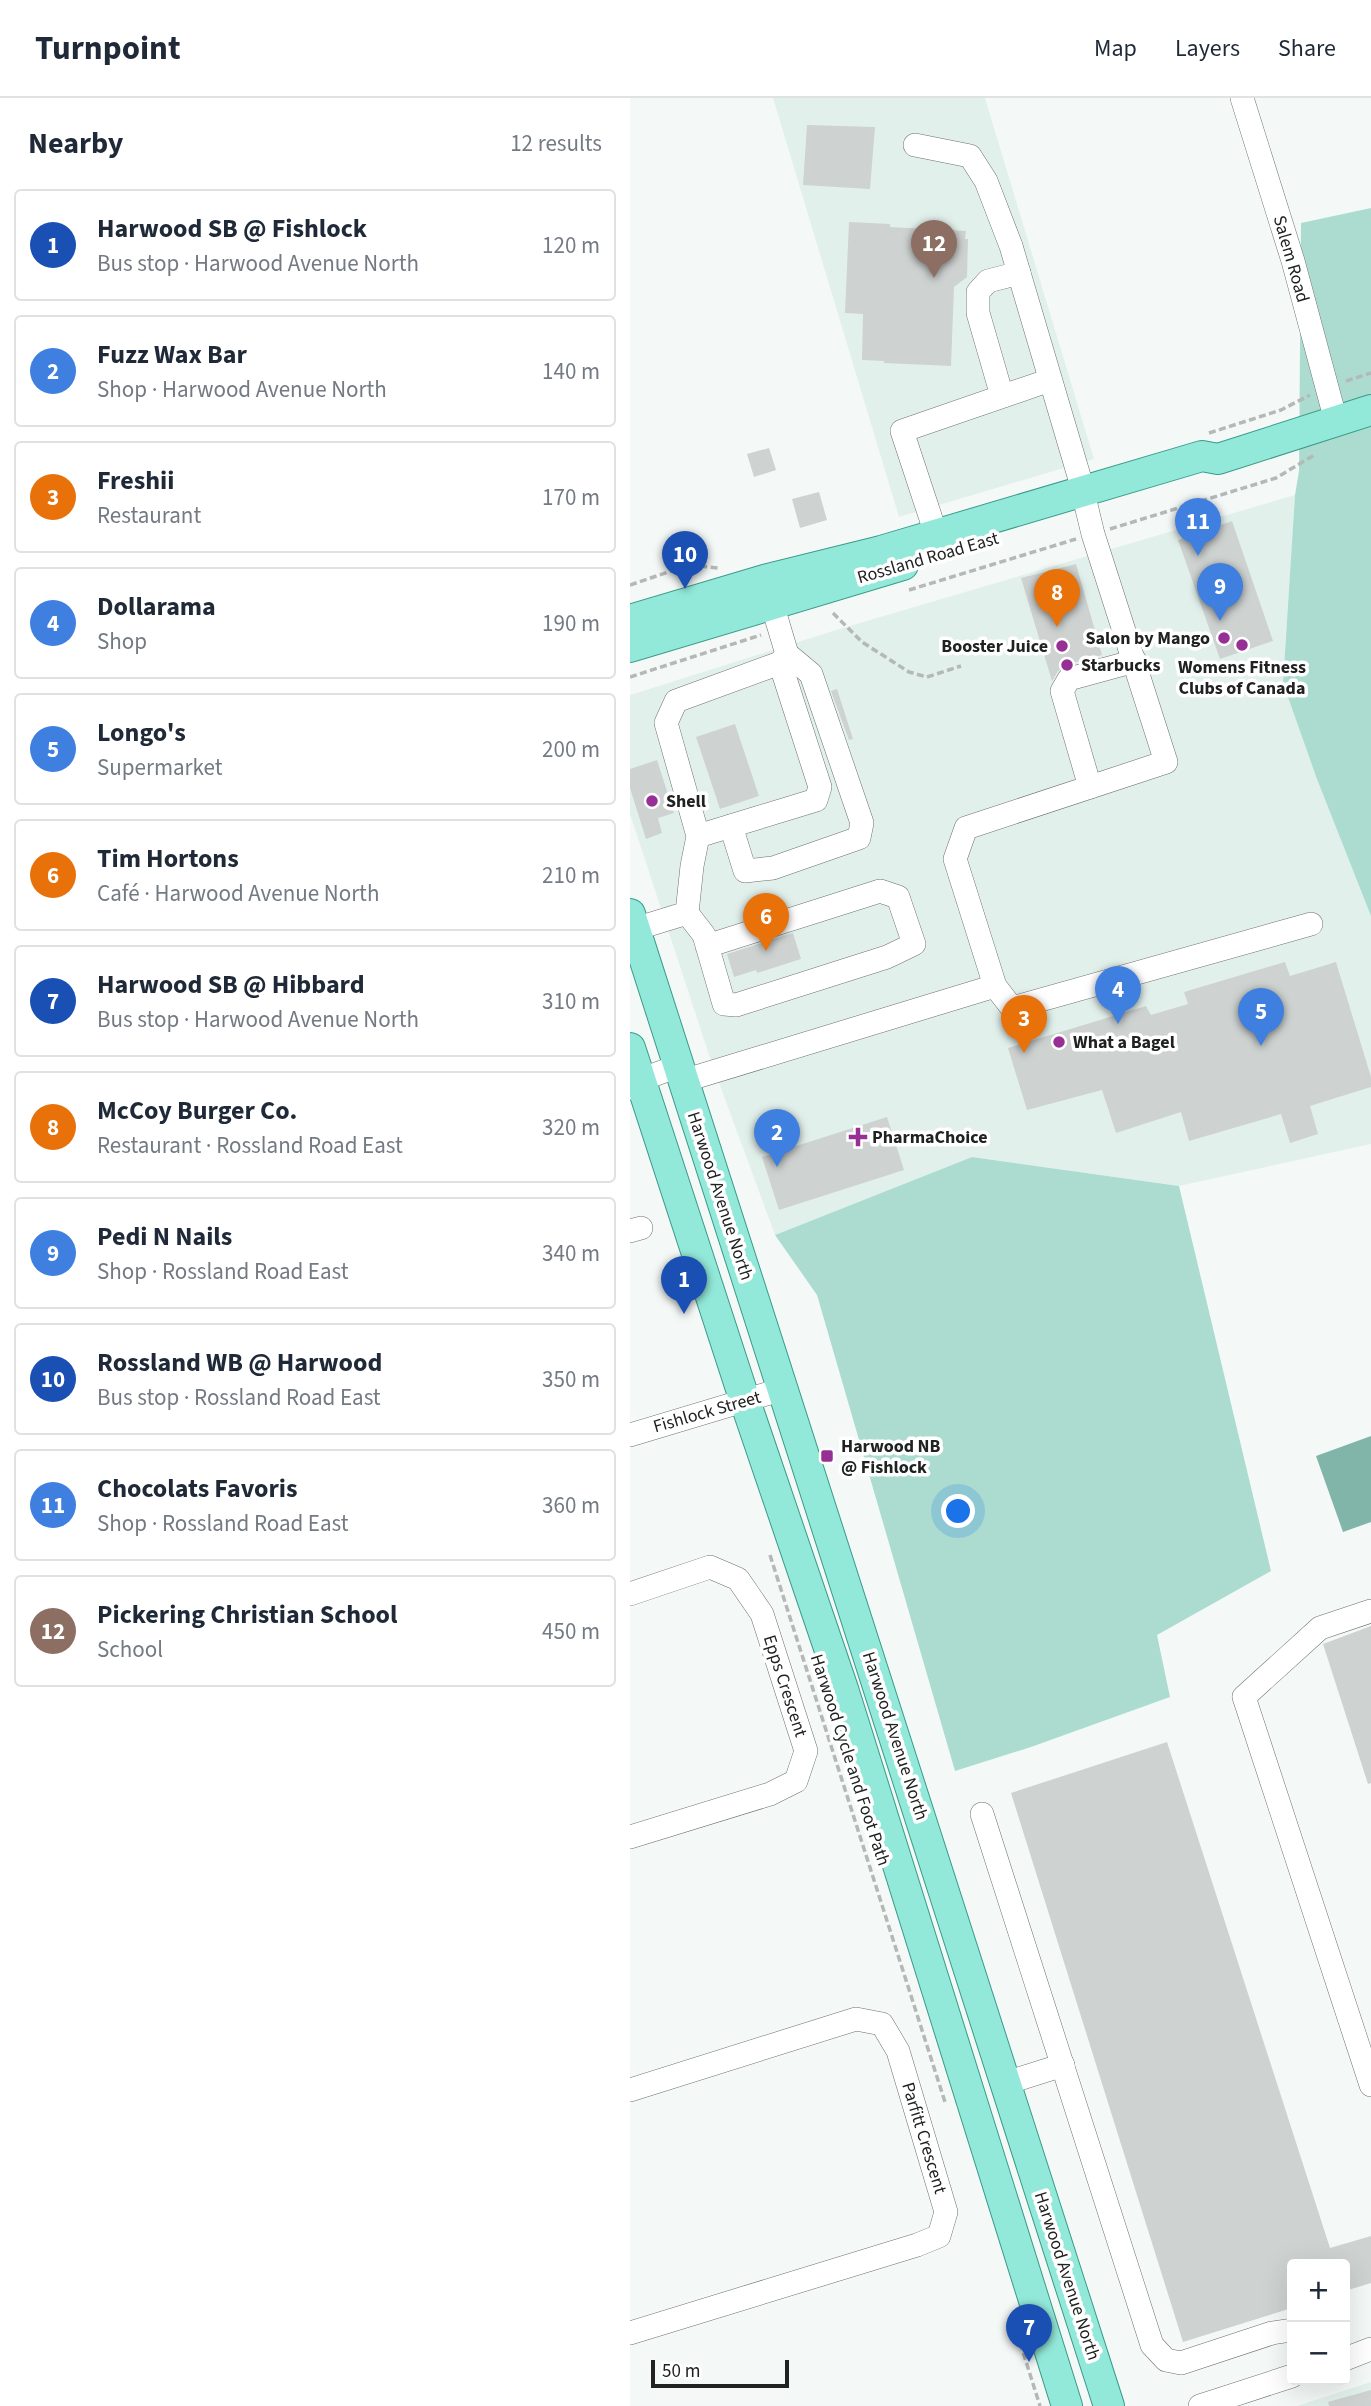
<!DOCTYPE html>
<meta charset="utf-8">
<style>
body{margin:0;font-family:"Source Sans 3",sans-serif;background:#f2f2f3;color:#1f2937}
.controls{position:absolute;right:21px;bottom:21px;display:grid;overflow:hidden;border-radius:7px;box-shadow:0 7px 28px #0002}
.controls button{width:63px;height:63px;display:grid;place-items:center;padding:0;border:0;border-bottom:2px solid #e0e1e3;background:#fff;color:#1f2937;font:35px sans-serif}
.scale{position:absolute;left:21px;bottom:18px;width:138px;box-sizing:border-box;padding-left:7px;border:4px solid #202221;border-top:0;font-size:19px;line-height:24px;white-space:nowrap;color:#202221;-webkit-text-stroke:5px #fff;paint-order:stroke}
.you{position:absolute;left:329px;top:1414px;width:24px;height:24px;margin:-18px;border:5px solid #fff;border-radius:50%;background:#1a73e8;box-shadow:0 0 0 10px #1a73e833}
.badge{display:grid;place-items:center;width:46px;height:46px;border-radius:50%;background:#7c3aed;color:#fff;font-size:23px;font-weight:700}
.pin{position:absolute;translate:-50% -58px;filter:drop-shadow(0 2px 4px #0008)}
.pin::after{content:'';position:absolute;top:37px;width:24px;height:21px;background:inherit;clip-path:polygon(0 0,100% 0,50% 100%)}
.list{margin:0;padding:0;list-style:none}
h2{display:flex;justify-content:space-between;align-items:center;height:91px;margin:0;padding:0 28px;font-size:30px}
h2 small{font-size:23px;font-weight:400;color:#747a83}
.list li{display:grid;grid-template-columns:46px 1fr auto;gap:21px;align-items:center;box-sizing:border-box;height:112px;margin:0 14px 14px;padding:0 14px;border:2px solid #e0e1e3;border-radius:7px}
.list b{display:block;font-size:26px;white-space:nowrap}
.list p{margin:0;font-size:23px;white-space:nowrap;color:#747a83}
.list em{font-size:23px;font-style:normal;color:#747a83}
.map{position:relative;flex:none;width:741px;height:2308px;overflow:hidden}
header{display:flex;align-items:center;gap:42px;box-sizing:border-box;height:98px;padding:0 35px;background:#fff;border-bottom:2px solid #e0e1e3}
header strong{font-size:33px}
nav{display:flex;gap:38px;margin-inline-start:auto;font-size:24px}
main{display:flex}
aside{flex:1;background:#fff}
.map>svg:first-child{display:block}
</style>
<header>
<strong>Turnpoint</strong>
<nav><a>Map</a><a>Layers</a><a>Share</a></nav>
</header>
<main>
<aside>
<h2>Nearby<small>12 results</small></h2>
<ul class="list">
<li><span class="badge" style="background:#1a4fb4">1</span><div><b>Harwood SB @ Fishlock</b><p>Bus stop · Harwood Avenue North</p></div><em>120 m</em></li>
<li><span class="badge" style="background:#3f7fe0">2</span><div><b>Fuzz Wax Bar</b><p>Shop · Harwood Avenue North</p></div><em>140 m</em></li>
<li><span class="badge" style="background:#e8710a">3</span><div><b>Freshii</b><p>Restaurant</p></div><em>170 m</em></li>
<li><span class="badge" style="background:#3f7fe0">4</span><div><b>Dollarama</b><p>Shop</p></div><em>190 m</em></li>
<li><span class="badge" style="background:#3f7fe0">5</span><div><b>Longo's</b><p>Supermarket</p></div><em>200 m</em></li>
<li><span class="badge" style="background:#e8710a">6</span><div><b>Tim Hortons</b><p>Café · Harwood Avenue North</p></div><em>210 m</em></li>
<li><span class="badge" style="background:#1a4fb4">7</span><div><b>Harwood SB @ Hibbard</b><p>Bus stop · Harwood Avenue North</p></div><em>310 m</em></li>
<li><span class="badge" style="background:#e8710a">8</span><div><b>McCoy Burger Co.</b><p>Restaurant · Rossland Road East</p></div><em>320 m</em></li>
<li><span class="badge" style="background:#3f7fe0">9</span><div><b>Pedi N Nails</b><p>Shop · Rossland Road East</p></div><em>340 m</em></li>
<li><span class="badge" style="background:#1a4fb4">10</span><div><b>Rossland WB @ Harwood</b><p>Bus stop · Rossland Road East</p></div><em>350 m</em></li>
<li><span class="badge" style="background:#3f7fe0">11</span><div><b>Chocolats Favoris</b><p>Shop · Rossland Road East</p></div><em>360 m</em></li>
<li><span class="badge" style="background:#8d6e63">12</span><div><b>Pickering Christian School</b><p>School</p></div><em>450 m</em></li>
</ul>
</aside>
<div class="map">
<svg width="741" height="2308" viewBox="0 0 741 2308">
<rect width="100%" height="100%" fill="#f4f9f8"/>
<g fill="#e2f0ec">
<polygon points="143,0 355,0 464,361 269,419"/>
<polygon points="665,397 653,584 741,812 741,1046 549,1088 342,1059 145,1137 81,963 0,716 0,597 206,532"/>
<polygon points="741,2284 741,2308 667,2308"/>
</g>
<g fill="#acdcd0">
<polygon points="741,110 741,818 687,681 653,585 665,397 669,373 671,125"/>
<polygon points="342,1059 549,1088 641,1473 527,1537 540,1599 401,1649 325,1673 187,1197 145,1137"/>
</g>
<polygon fill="#82b5a9" points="741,1338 741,1424 713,1434 686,1358"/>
<g fill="#ced2d1">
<polygon points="177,27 245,29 240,91 173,87"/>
<polygon points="219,124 260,126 260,129 336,133 335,141 338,141 337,179 324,189 321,268 254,265 254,263 232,262 233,216 215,215"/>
<polygon points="139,350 146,372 124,379 117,356"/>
<polygon points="189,394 197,422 170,430 162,401"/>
<polygon points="602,423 643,543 590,561 548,442"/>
<polygon points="446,466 472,557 435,567 428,573 422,583 391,480"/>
<polygon points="207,591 223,641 219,642 201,593"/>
<polygon points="105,626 129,698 90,711 66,639"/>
<polygon points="27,662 44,715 28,720 32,735 16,741 0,690 0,671"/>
<polygon points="163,835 171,861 127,875 126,872 104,879 97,856"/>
<polygon points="655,864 660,878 706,864 741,979 741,989 680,1008 688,1036 660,1045 651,1016 559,1043 551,1014 486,1035 472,992 397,1012 378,950 516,908 521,917 558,906 554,894"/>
<polygon points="257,1019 274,1072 149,1112 132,1059"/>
<polygon points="741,1528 741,1685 738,1686 693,1546"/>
<polygon points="537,1644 700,2150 741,2138 741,2185 715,2193 715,2166 662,2166 662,2210 553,2244 381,1695"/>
<polygon points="741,2292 741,2308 699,2308 698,2304"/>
</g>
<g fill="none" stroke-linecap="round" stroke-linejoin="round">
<g stroke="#6d706f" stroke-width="24">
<g id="minor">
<polyline points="612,0 663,163 706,323"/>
<polyline points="372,298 348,215 348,194 358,183 389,175"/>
<polyline points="306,436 272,333 420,282"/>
<polyline points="460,689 432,593 439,581 505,563"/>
<polyline points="101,728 115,773 143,770 229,740 232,725 181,576 157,556"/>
<polyline points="68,738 186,702 190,689 150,565"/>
<polyline points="57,815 74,837 94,906 106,907 257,859 284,846 268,799 250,793 77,848"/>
<polyline points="5,831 57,815 62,768 68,738 36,625 46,603 150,565 157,556 142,506"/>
<polyline points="365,888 382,910 681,826"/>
<polyline points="53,983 365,888 325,761 336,730 536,664 463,436 449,378 381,148 356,83 340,58 285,47"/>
<polyline points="0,990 10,982 48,968"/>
<polyline points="0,1133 11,1130"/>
<polyline points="0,1337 153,1291"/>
<polyline points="0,1496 80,1469 108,1481 132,1516 176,1653 166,1683 140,1696 0,1739"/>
<polyline points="741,1513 690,1530 614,1599 741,1987"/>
<polyline points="352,1716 522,2247 536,2262 551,2265 642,2235 662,2232"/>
<polyline points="376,1985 433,1967"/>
<polyline points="0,1992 226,1921 252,1926 268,1953 316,2114 309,2138 287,2147 0,2235"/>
<polyline points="715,2261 741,2251"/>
<polyline points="570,2308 662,2278"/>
</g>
</g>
<g stroke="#3b9a88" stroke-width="32">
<g id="major">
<polyline points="0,522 134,482 251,453 572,358 588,361 741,312"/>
<polyline points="0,549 273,467"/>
<polyline points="0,816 479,2308"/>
<polyline points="0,950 115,1303 213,1591 437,2308"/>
</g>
</g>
<g stroke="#b4b8b7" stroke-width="3.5" stroke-dasharray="7 3.5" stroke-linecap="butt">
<polyline points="716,283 741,275"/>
<polyline points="579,335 651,312 680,297"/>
<polyline points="480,431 646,380 686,356"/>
<polyline points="0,487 59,467 88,470"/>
<polyline points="279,492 446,441"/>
<polyline points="203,515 232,544 279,574 297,579 331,568"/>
<polyline points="0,579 131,537"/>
<polyline points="140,1457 315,2004"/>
<polyline points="387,2235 410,2308"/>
</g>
<use href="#minor" stroke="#fff" stroke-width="23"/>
<use href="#major" stroke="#92e9d9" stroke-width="30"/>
</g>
<g fill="#973095" stroke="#fff" stroke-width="2.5">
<circle cx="594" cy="540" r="7"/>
<circle cx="612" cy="547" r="7"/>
<circle cx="432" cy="548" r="7"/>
<circle cx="437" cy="567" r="7"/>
<circle cx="22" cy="703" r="7"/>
<circle cx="429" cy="944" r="7"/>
<path d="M224.5 1028.5h7v7h7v7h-7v7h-7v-7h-7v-7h7z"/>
<rect x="190" y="1351" width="14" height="14" rx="3.5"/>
</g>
<g text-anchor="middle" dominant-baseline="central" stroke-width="7" stroke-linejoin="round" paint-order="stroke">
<g font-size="18" fill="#202221" stroke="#fff">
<text transform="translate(661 161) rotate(74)">Salem Road</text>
<text transform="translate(298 460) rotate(-16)">Rossland Road East</text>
<text transform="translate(90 1098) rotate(72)">Harwood Avenue North</text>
<text transform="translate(77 1314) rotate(-16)">Fishlock Street</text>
<text transform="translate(155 1588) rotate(72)">Epps Crescent</text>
<text transform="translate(265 1638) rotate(72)">Harwood Avenue North</text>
<text transform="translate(220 1662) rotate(72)">Harwood Cycle and Foot Path</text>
<text transform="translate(294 2040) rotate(73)">Parfitt Crescent</text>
<text transform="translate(437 2178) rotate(72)">Harwood Avenue North</text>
</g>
<g font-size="18" font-weight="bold" fill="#202221" stroke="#fff" text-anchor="start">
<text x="580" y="540" text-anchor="end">Salon by Mango</text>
<text x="418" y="548" text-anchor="end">Booster Juice</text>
<text x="451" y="567">Starbucks</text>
<text x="612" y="569" text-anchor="middle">Womens Fitness<tspan x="612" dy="21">Clubs of Canada</tspan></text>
<text x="36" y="703">Shell</text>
<text x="443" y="944">What a Bagel</text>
<text x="242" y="1039">PharmaChoice</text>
<text x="211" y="1348">Harwood NB<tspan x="211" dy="21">@ Fishlock</tspan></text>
</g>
</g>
</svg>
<div class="controls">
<button>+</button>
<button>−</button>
</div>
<div class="scale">50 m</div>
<div class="you"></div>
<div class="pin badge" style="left:54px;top:1216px;background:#1a4fb4">1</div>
<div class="pin badge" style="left:147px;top:1069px;background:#3f7fe0">2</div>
<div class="pin badge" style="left:394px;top:955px;background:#e8710a">3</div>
<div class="pin badge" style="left:488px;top:926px;background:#3f7fe0">4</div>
<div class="pin badge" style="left:631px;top:948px;background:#3f7fe0">5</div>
<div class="pin badge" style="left:136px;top:853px;background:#e8710a">6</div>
<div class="pin badge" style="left:399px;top:2264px;background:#1a4fb4">7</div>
<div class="pin badge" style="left:427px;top:529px;background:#e8710a">8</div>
<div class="pin badge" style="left:590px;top:523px;background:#3f7fe0">9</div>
<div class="pin badge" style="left:55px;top:491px;background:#1a4fb4">10</div>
<div class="pin badge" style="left:568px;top:458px;background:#3f7fe0">11</div>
<div class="pin badge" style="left:304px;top:180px;background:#8d6e63">12</div>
</div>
</main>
